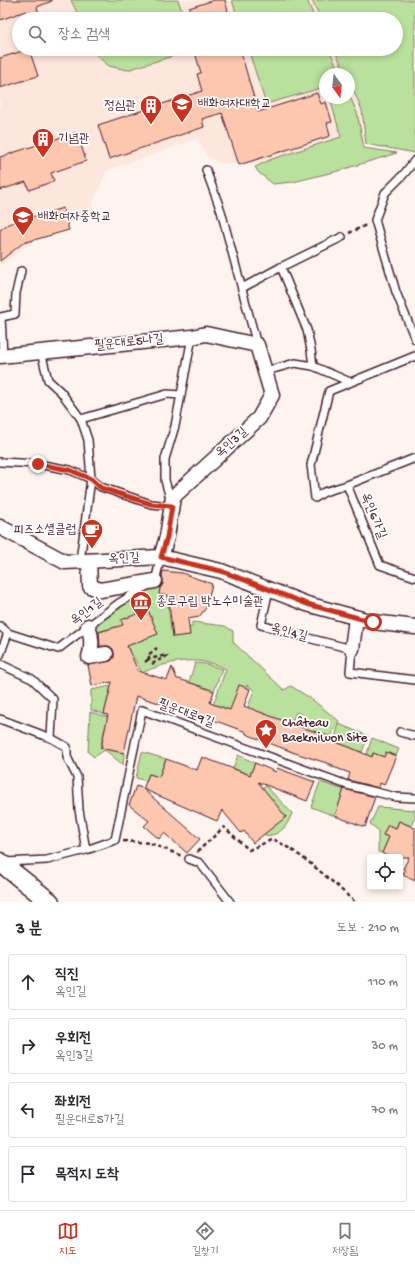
<!DOCTYPE html>
<html lang="ko">
<meta charset="utf-8">
<style>
body{margin:0;font-family:"Gochi Hand","Poor Story",sans-serif;background:#f7f7f7;color:#2b2b33}
.controls{position:absolute;right:12px;bottom:12px;display:grid;overflow:hidden;border-radius:4px;box-shadow:0 2px 6px #0003}
.controls button{width:36px;height:36px;display:grid;place-items:center;padding:0;border:0;border-bottom:1px solid #e1e1e2;background:#fff;color:#2b2b33;font:20px sans-serif}
.compass{position:absolute;left:319px;top:68px;width:36px;height:36px;border-radius:50%;background:#fff;box-shadow:0 2px 6px #0003;rotate:165deg}
.stop{position:absolute;width:12px;height:12px;margin:-9px;border:3px solid #c8321e;border-radius:50%;background:#fff}
.stop.end{background:#c8321e;border-color:#fff;box-shadow:0 1px 4px #0008}
.list{margin:0;padding:0;list-style:none}
h2{display:flex;justify-content:space-between;align-items:center;height:52px;margin:0;padding:0 16px;font-size:17px}
h2 small{font-size:13px;font-weight:400;color:#7c7c81}
.list li{display:grid;grid-template-columns:26px 1fr auto;gap:12px;align-items:center;box-sizing:border-box;height:56px;margin:0 8px 8px;padding:0 8px;border:1px solid #e1e1e2;border-radius:4px}
.list b{display:block;font-size:15px;white-space:nowrap}
.list p{margin:0;font-size:13px;white-space:nowrap;color:#7c7c81}
.list em{font-size:13px;font-style:normal;color:#7c7c81}
.icon{flex:none;width:22px;height:22px;fill:none;stroke:currentColor;stroke-width:2;stroke-linecap:round;stroke-linejoin:round}
.map{position:relative;flex:none;width:415px;height:902px;overflow:hidden}
.search{position:absolute;background:#fff;box-shadow:0 2px 6px #0003;left:12px;right:12px;top:12px;height:44px;display:flex;align-items:center;gap:10px;box-sizing:border-box;padding:0 14px;border-radius:22px;color:#7c7c81;font-size:15px}
.sheet{height:308px;background:#fff}
nav{display:flex;justify-content:space-around;align-items:center;box-sizing:border-box;height:56px;border-top:1px solid #e1e1e2;background:#fff;font-size:11px;color:#7c7c81}
nav a{display:grid;justify-items:center;gap:2px}
nav .on{color:#c8321e}
.map>svg:first-child{display:block}
</style>
<div class="map">
<svg width="415" height="902" viewBox="0 0 415 902">
<rect width="100%" height="100%" fill="#fef4ef"/>
<filter id="ink" filterUnits="userSpaceOnUse"><feTurbulence type="fractalNoise" baseFrequency=".025" numOctaves="2"/><feDisplacementMap in="SourceGraphic" scale="8" xChannelSelector="R" yChannelSelector="G"/><feConvolveMatrix kernelMatrix="1 2 1 2 8 2 1 2 1" color-interpolation-filters="sRGB"/></filter>
<g filter="url(#ink)">
<polygon fill="#fde6dc" points="0,0 312,0 320,19 19,19 19,49 334,49 346,74 325,74 325,98 349,98 349,82 362,110 366,144 301,163 231,164 220,163 207,157 197,139 106,171 90,212 33,241 0,266"/>
<g fill="#b9e09c" stroke="#828064">
<polygon points="71,0 178,0 185,19 80,19"/>
<polygon points="232,0 307,0 315,19 238,19"/>
<polygon points="312,0 415,0 415,153 366,144 362,110 349,80 349,74 346,74 334,49 396,49 396,19 321,19"/>
<polygon points="94,49 185,49 186,52 127,70 109,66 97,56"/>
<polygon points="248,49 329,49 340,74 325,74 325,87 266,104"/>
<polygon points="349,94 357,113 364,148 397,153 338,171 293,182 273,184 259,173 255,167 272,159 341,137 330,98 349,98"/>
<path d="M157,586L166,587L171,630L192,627V622L225,626L233,631V642L284,690L291,686L310,698L339,721L335,730L334,729L331,737L303,728L295,753L287,750L301,714L296,712L291,724L248,708L254,690L247,685V688L230,710L217,705L212,720L208,719L226,669C221,667 215,664 209,663C188,657 161,664 142,673L128,647L124,648L116,627L93,633L90,627C111,612 132,593 157,586Z"/>
<polygon points="195,663 206,664 222,669 214,691 189,682"/>
<polygon points="111,686 104,714 91,710 91,690"/>
<polygon points="90,712 108,717 100,748 124,753 123,765 105,750 94,757 88,752"/>
<polygon points="339,724 368,736 362,752 341,744 333,767 327,764"/>
<polygon points="372,738 399,749 396,756 384,757 373,753 365,775 360,775"/>
<polygon points="142,752 166,759 159,777 149,774 146,781 136,778"/>
<polygon points="238,755 255,763 250,775 233,768"/>
<polygon points="320,782 344,790 335,816 311,807"/>
<path d="M266,786L292,813C287,827 281,834 267,836L264,834L244,801Z"/>
<polygon points="378,807 415,810 415,816 411,826 399,821 396,828 388,825 384,835 389,837 382,853 378,852 378,830 370,824"/>
</g>
<g fill="#fcc6af" stroke="#4a1f2b">
<polygon points="0,0 52,0 52,1 37,7 39,14 29,18 26,11 0,20"/>
<polygon points="214,0 225,0 230,19 193,19 189,8"/>
<polygon points="29,49 38,76 0,88 0,58"/>
<polygon points="194,49 240,49 258,112 317,93 321,104 326,102 332,122 327,123 330,136 239,165 222,113 202,119 204,127 109,159 98,125 202,91 197,74 201,73"/>
<polygon points="77,132 86,161 51,173 54,181 29,190 26,182 0,190 0,157"/>
<polygon points="63,208 69,230 23,243 0,261 0,230 8,224"/>
<polygon points="163,571 182,573 212,584 206,608 199,617 188,619 190,635 173,637 168,595 159,595 160,588 163,584 163,579 162,576"/>
<polygon points="148,610 158,634 127,646 138,671 167,680 172,667 177,679 179,679 214,691 210,703 230,710 239,685 250,689 244,706 289,723 331,737 330,740 349,747 372,757 373,753 384,757 386,752 396,756 384,785 380,783 379,788 348,780 350,773 333,767 333,765 295,753 246,734 246,732 205,717 136,696 124,753 101,748 108,715 104,714 112,682 92,686 88,665 111,661 114,657 114,653 113,649 109,646 100,646 99,632 123,625 121,620"/>
<polygon points="202,757 250,775 255,763 276,772 277,768 315,782 307,801 258,782 286,817 253,843 244,831 241,833 222,810 217,821 143,789 149,774 159,777 166,759 197,770"/>
<polygon points="136,786 142,788 200,839 187,853 164,833 159,839 144,826 149,821 129,805"/>
<polygon points="344,789 375,797 365,827 335,816"/>
<polygon points="399,821 415,828 415,881 403,875 405,870 403,869 409,857 389,857 382,853 389,837 383,835 388,825 396,828"/>
</g>
<g fill="none" stroke-linecap="round" stroke-linejoin="round">
<g stroke="#4a1f2b" stroke-width="10">
<g id="service">
<polyline points="415,160 404,174 385,193 375,220 396,292 415,339"/>
<polyline points="206,170 221,211 257,345"/>
<polyline points="281,267 307,330 311,350 313,366 350,382"/>
<polyline points="242,288 281,267 342,237"/>
<polyline points="41,352 48,380 61,392 81,419 88,440 91,479 80,561"/>
<polyline points="3,356 1,317 15,314 16,293 21,271"/>
<polyline points="415,356 329,391 311,465 315,498 324,492 347,485 380,565 415,577"/>
<polyline points="266,371 295,363 313,366"/>
<polyline points="81,419 167,394 181,395"/>
<polyline points="0,462 38,464 70,470 91,479 101,487 151,504 172,506 165,480 165,459 175,426 192,337"/>
<polyline points="347,485 415,458"/>
<polyline points="269,590 261,625 308,638 352,649 350,672 415,680"/>
<polyline points="0,626 8,633 58,649 119,603 155,581 161,557"/>
<polyline points="0,655 8,633"/>
<polyline points="0,664 32,679 53,699 51,738"/>
<polyline points="0,719 51,738 67,747 67,757 77,777 79,810 86,850"/>
<polyline points="400,732 415,736"/>
<polyline points="189,859 200,863 230,902"/>
<polyline points="5,862 47,860 86,850 115,840 142,710 347,785 396,797 415,798"/>
</g>
</g>
<g stroke="#4a1f2b" stroke-width="17">
<g id="minor">
<polyline points="0,356 192,337 206,334 257,345 272,395 259,418 173,497 167,537 161,557"/>
<polyline points="0,527 65,562 161,557 221,571 307,604 373,622 415,627"/>
<polyline points="89,561 90,586 100,590 155,581"/>
<path d="M88,626C92,637 93,646 89,657L106,654"/>
<polyline points="352,649 356,618"/>
</g>
</g>
<g stroke="#4a1f2b" stroke-width="21">
<polyline id="tertiary" points="0,862 50,902"/>
</g>
<g stroke="#4a1f2b" stroke-width="2.5" stroke-dasharray="4 3" stroke-linecap="butt">
<polyline points="349,233 368,224"/>
<polyline points="145,662 149,659"/>
<polyline points="152,664 167,656 167,655 149,659 148,655 157,648"/>
<polyline points="123,841 150,843 182,856"/>
<path d="M197,852L224,827L249,850L273,839C304,855 329,879 355,902"/>
</g>
<use href="#service" stroke="#fff" stroke-width="7"/>
<use href="#minor" stroke="#fff" stroke-width="14"/>
<use href="#tertiary" stroke="#fff" stroke-width="18"/>
</g>
</g>
<g fill="none" stroke-linecap="round" stroke-linejoin="round" filter="url(#ink)">
<polyline stroke="#c8321e" stroke-width="5" points="38,464 70,470 91,479 101,488 151,504 172,506 167,537 161,557 221,571 307,604 373,622"/>
</g>
<defs>
<g id="university-pin" transform="scale(1.15)"><path d="M0 17L-7.5 6A9.5 9.5 0 1 1 7.5 6Z" fill="#c8321e" stroke="#fff"/><path d="M0-5L7-2L0 1L-7-2ZM-4 1L0 2.5L4 1V4Q0 6-4 4Z" fill="#fff"/></g>
<g id="building-pin" transform="scale(1.15)"><path d="M0 17L-7.5 6A9.5 9.5 0 1 1 7.5 6Z" fill="#c8321e" stroke="#fff"/><path d="M-4-6H4V6H1V3H-1V6H-4ZM-2.5-4.3h1.7v1.8h-1.7ZM.8-4.3h1.7v1.8H.8ZM-2.5-1h1.7V.8h-1.7ZM.8-1h1.7V.8H.8Z" fill="#fff"/></g>
<g id="school-pin" transform="scale(1.15)"><path d="M0 17L-7.5 6A9.5 9.5 0 1 1 7.5 6Z" fill="#c8321e" stroke="#fff"/><path d="M0-5L7-2L0 1L-7-2ZM-4 1L0 2.5L4 1V4Q0 6-4 4Z" fill="#fff"/></g>
<g id="cafe-pin" transform="scale(1.15)"><path d="M0 17L-7.5 6A9.5 9.5 0 1 1 7.5 6Z" fill="#c8321e" stroke="#fff"/><path d="M-5.5-4.5H6V0H3Q3 3.5 0 3.5H-2.5Q-5.5 3.5-5.5 0ZM3-3.2v2h1.7v-2ZM-6 4.5H4V6H-6Z" fill="#fff"/></g>
<g id="museum-pin" transform="scale(1.15)"><path d="M0 17L-7.5 6A9.5 9.5 0 1 1 7.5 6Z" fill="#c8321e" stroke="#fff"/><path d="M0-6L6-3V-2H-6V-3ZM-5-1h2V3h-2ZM-1-1h2V3h-2ZM3-1h2V3H3ZM-6 4H6V6H-6Z" fill="#fff"/></g>
<g id="sight-pin" transform="scale(1.15)"><path d="M0 17L-7.5 6A9.5 9.5 0 1 1 7.5 6Z" fill="#c8321e" stroke="#fff"/><path d="M0-6L1.8-2.2L6-1.7L2.9 1.2L3.7 5.4L0 3.3L-3.7 5.4L-2.9 1.2L-6-1.7L-1.8-2.2Z" fill="#fff"/></g>
</defs>
<g fill-rule="evenodd">
<use href="#university-pin" x="182" y="104"/>
<use href="#building-pin" x="151" y="106"/>
<use href="#building-pin" x="43" y="139"/>
<use href="#school-pin" x="23" y="217"/>
<use href="#cafe-pin" x="92" y="530"/>
<use href="#museum-pin" x="141" y="602"/>
<use href="#sight-pin" x="266" y="730"/>
</g>
<g text-anchor="middle" dominant-baseline="central" stroke-width="3.5" stroke-linejoin="round" paint-order="stroke">
<g font-size="13" fill="#4a1f2b" stroke="#fff" text-anchor="start">
<text x="198" y="104">배화여자대학교</text>
<text x="136" y="106" text-anchor="end">정심관</text>
<text x="58" y="139">기념관</text>
<text x="38" y="217">배화여자중학교</text>
<text x="76" y="530" text-anchor="end">피즈소셜클럽</text>
<text x="156" y="602">종로구립 박노수미술관</text>
<text x="282" y="723">Château<tspan x="282" dy="15">Baekmiwon Site</tspan></text>
</g>
<g font-size="13" fill="#4a1f2b" stroke="#fff">
<text transform="translate(129 343) rotate(-6)">필운대로5나길</text>
<text transform="translate(232 443) rotate(-42)">옥인3길</text>
<text transform="translate(373 516) rotate(68)">옥인6가길</text>
<text transform="translate(124 559) rotate(-3)">옥인길</text>
<text transform="translate(87 612) rotate(-37)">옥인1길</text>
<text transform="translate(289 633) rotate(15)">옥인4길</text>
<text transform="translate(186 714) rotate(20)">필운대로9길</text>
</g>
</g>
</svg>
<div class="controls">
<button><svg class="icon" aria-label="locate" viewBox="0 0 24 24"><circle cx="12" cy="12" r="6"/><path d="M12 2v4M12 18v4M2 12h4M18 12h4"/></svg></button>
</div>
<svg class="compass" viewBox="-18 -18 36 36"><path d="M0-13l5 13h-10z" fill="#e53935"/><path d="M0 13l5-13h-10z" fill="#7c7c81"/></svg>
<div class="stop" style="left:373px;top:622px"></div>
<div class="stop end" style="left:38px;top:464px"></div>
<div class="search"><svg class="icon" aria-label="search" viewBox="0 0 24 24"><circle cx="10" cy="10" r="6"/><path d="M15 15l6 6"/></svg>장소 검색</div>
</div>
<section class="sheet">
<h2>3 분<small>도보 · 210 m</small></h2>
<ul class="list">
<li><svg class="icon" aria-label="ahead" viewBox="0 0 24 24"><path d="M12 20V5M6 11l6-6 6 6"/></svg><div><b>직진</b><p>옥인길</p></div><em>110 m</em></li>
<li><svg class="icon" aria-label="right" viewBox="0 0 24 24"><path d="M7 20v-9h11M14 6l5 5-5 5"/></svg><div><b>우회전</b><p>옥인3길</p></div><em>30 m</em></li>
<li><svg class="icon" aria-label="left" viewBox="0 0 24 24"><path d="M17 20v-9H6M10 6l-5 5 5 5"/></svg><div><b>좌회전</b><p>필운대로5가길</p></div><em>70 m</em></li>
<li><svg class="icon" aria-label="arrive" viewBox="0 0 24 24"><path d="M6 21V4h12l-3 4 3 4H6"/></svg><div><b>목적지 도착</b></div></li>
</ul>
</section>
<nav>
<a class="on"><svg class="icon" aria-label="map" viewBox="0 0 24 24"><path d="M3 6l6-2 6 2 6-2v14l-6 2-6-2-6 2zM9 4v14M15 6v14"/></svg>지도</a>
<a><svg class="icon" aria-label="directions" viewBox="0 0 24 24"><path d="M12 3l9 9-9 9-9-9zM9 14v-3h6M13 9l2 2-2 2"/></svg>길찾기</a>
<a><svg class="icon" aria-label="saved" viewBox="0 0 24 24"><path d="M7 4h10v16l-5-4-5 4z"/></svg>저장됨</a>
</nav>
